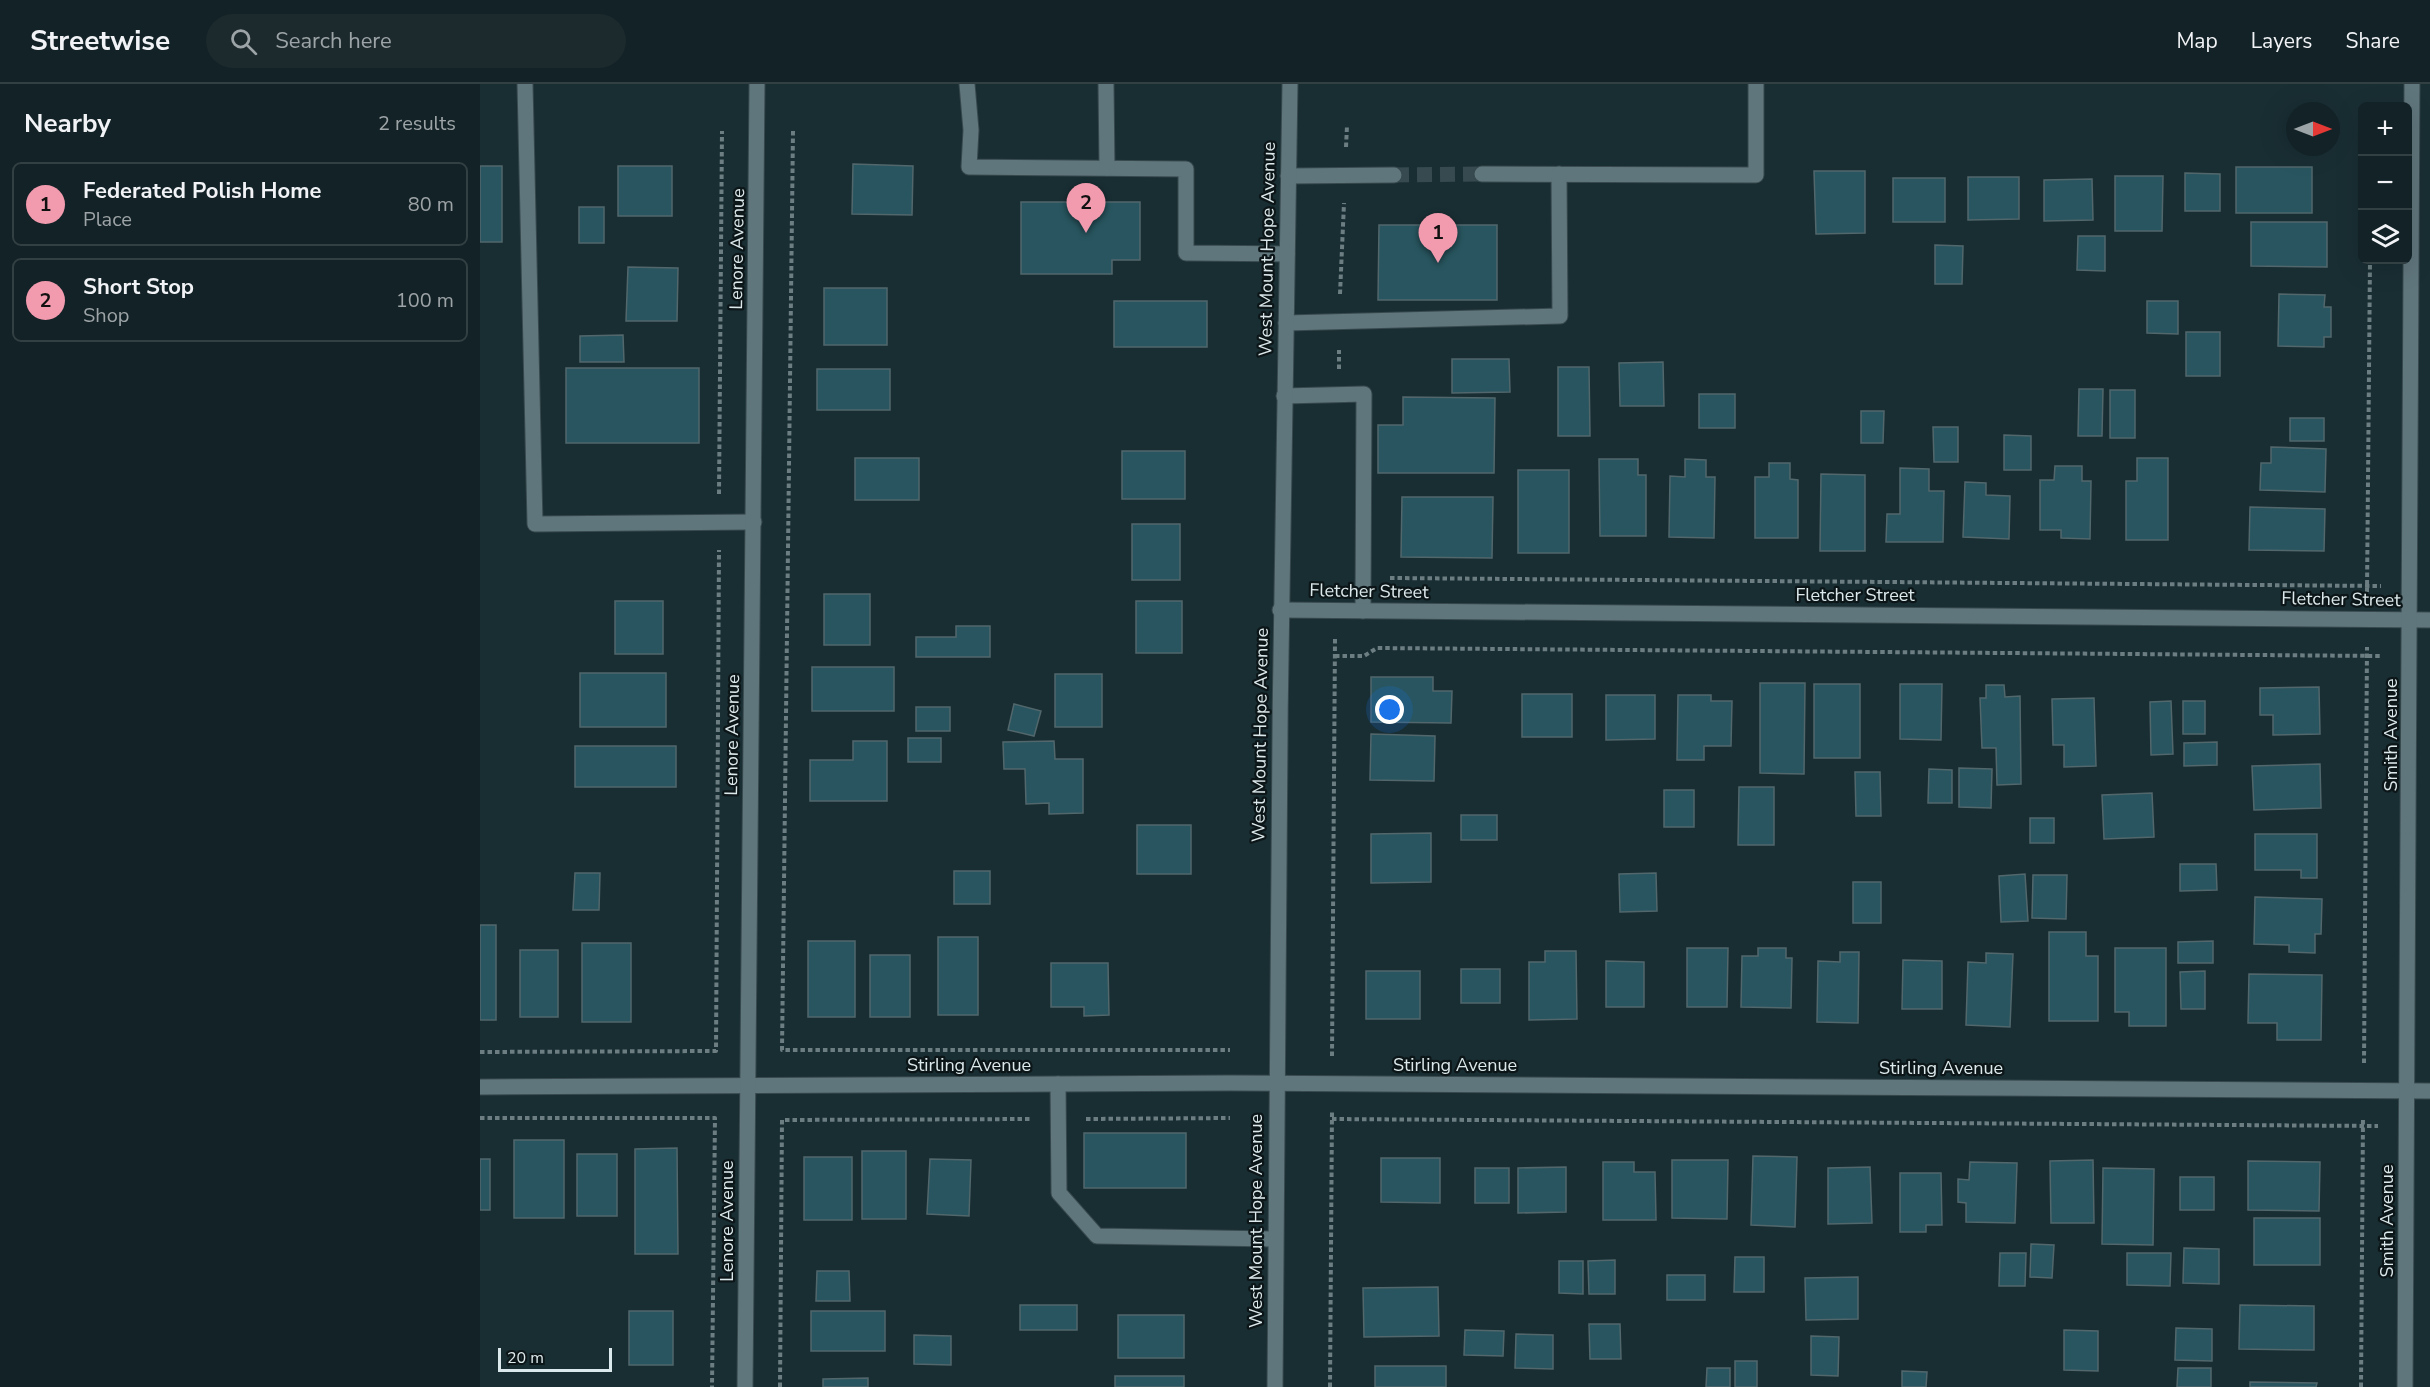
<!DOCTYPE html>
<meta charset="utf-8">
<style>
body{margin:0;font-family:"Nunito Sans",sans-serif;background:#1c2a2e;color:#f1f3f6}
.controls{position:absolute;right:18px;top:18px;display:grid;overflow:hidden;border-radius:9px;box-shadow:0 6px 24px #0002}
.controls button{width:54px;height:54px;display:grid;place-items:center;padding:0;border:0;border-bottom:2px solid #323f43;background:#132226;color:#f1f3f6;font:30px sans-serif}
.compass{position:absolute;left:1806px;top:18px;width:54px;height:54px;border-radius:50%;background:#132226;box-shadow:0 6px 24px #0002;rotate:90deg}
.scale{position:absolute;left:18px;bottom:15px;width:114px;box-sizing:border-box;padding-left:6px;border:3px solid #dce9ec;border-top:0;font-size:16px;line-height:21px;white-space:nowrap;color:#dce9ec;-webkit-text-stroke:4px #0c1517;paint-order:stroke}
.you{position:absolute;left:910px;top:626px;width:21px;height:21px;margin:-15px;border:4px solid #fff;border-radius:50%;background:#1a73e8;box-shadow:0 0 0 9px #1a73e833}
.badge{display:grid;place-items:center;width:39px;height:39px;border-radius:50%;background:#f29aae;color:#111;font-size:20px;font-weight:700}
.pin{position:absolute;translate:-50% -50px;filter:drop-shadow(0 2px 3px #0008)}
.pin::after{content:'';position:absolute;top:32px;width:21px;height:18px;background:inherit;clip-path:polygon(0 0,100% 0,50% 100%)}
.list{margin:0;padding:0;list-style:none}
h2{display:flex;justify-content:space-between;align-items:center;height:78px;margin:0;padding:0 24px;font-size:26px}
h2 small{font-size:20px;font-weight:400;color:#9da4a7}
.list li{display:grid;grid-template-columns:39px 1fr auto;gap:18px;align-items:center;box-sizing:border-box;height:84px;margin:0 12px 12px;padding:0 12px;border:2px solid #323f43;border-radius:9px}
.list b{display:block;font-size:22px;white-space:nowrap}
.list p{margin:0;font-size:20px;white-space:nowrap;color:#9da4a7}
.list em{font-size:20px;font-style:normal;color:#9da4a7}
.icon{flex:none;width:33px;height:33px;fill:none;stroke:currentColor;stroke-width:2;stroke-linecap:round;stroke-linejoin:round}
.map{position:relative;flex:none;width:1950px;height:1303px;overflow:hidden}
header{display:flex;align-items:center;gap:36px;box-sizing:border-box;height:84px;padding:0 30px;background:#132226;border-bottom:2px solid #323f43}
header strong{font-size:28px}
nav{display:flex;gap:33px;margin-inline-start:auto;font-size:21px}
.search{width:420px;height:54px;background:#1c2a2e;display:flex;align-items:center;gap:15px;box-sizing:border-box;padding:0 21px;border-radius:33px;color:#9da4a7;font-size:22px}
main{display:flex}
aside{flex:1;background:#132226}
.map>svg:first-child{display:block}
</style>
<header>
<strong>Streetwise</strong>
<div class="search"><svg class="icon" aria-label="search" viewBox="0 0 24 24"><circle cx="10" cy="10" r="6"/><path d="M15 15l6 6"/></svg>Search here</div>
<nav><a>Map</a><a>Layers</a><a>Share</a></nav>
</header>
<main>
<aside>
<h2>Nearby<small>2 results</small></h2>
<ul class="list">
<li><span class="badge">1</span><div><b>Federated Polish Home</b><p>Place</p></div><em>80 m</em></li>
<li><span class="badge">2</span><div><b>Short Stop</b><p>Shop</p></div><em>100 m</em></li>
</ul>
</aside>
<div class="map">
<svg width="1950" height="1303" viewBox="0 0 1950 1303">
<rect width="100%" height="100%" fill="#192e33"/>
<g fill="#28555f" stroke="#51676c" stroke-width="1.5">
<polygon points="373,80 433,82 432,131 372,130"/>
<rect x="0" y="82" width="22" height="76"/>
<rect x="138" y="82" width="54" height="50"/>
<rect x="1756" y="83" width="76" height="46"/>
<polygon points="1334,87 1385,87 1385,149 1336,150"/>
<polygon points="1705,89 1740,90 1740,127 1705,127"/>
<polygon points="1635,92 1683,92 1682,147 1635,147"/>
<polygon points="1488,93 1539,93 1539,135 1488,136"/>
<rect x="1413" y="94" width="52" height="44"/>
<polygon points="1612,95 1613,136 1564,137 1564,96"/>
<polygon points="541,118 660,118 660,176 632,176 632,190 541,190"/>
<rect x="99" y="123" width="25" height="36"/>
<polygon points="1771,138 1847,138 1847,183 1771,182"/>
<polygon points="899,141 1017,141 1017,216 898,216"/>
<polygon points="1598,152 1625,152 1625,187 1597,186"/>
<polygon points="1455,161 1483,162 1482,200 1455,200"/>
<polygon points="148,183 198,184 197,237 146,237"/>
<rect x="344" y="204" width="63" height="57"/>
<polygon points="1799,210 1845,211 1844,223 1851,223 1851,253 1844,253 1844,263 1798,262"/>
<rect x="634" y="217" width="93" height="46"/>
<polygon points="1667,217 1698,217 1698,250 1667,249"/>
<rect x="1706" y="248" width="34" height="44"/>
<polygon points="143,251 144,278 100,278 100,252"/>
<polygon points="972,275 1029,275 1030,308 972,309"/>
<polygon points="1183,278 1184,322 1140,322 1139,279"/>
<polygon points="1078,283 1109,283 1110,352 1078,352"/>
<rect x="86" y="284" width="133" height="75"/>
<rect x="337" y="285" width="73" height="41"/>
<polygon points="1599,305 1623,305 1622,352 1598,352"/>
<rect x="1630" y="306" width="25" height="48"/>
<rect x="1219" y="310" width="36" height="34"/>
<polygon points="923,313 1015,314 1014,389 898,389 898,341 923,341"/>
<polygon points="1381,327 1404,327 1403,359 1381,359"/>
<rect x="1810" y="334" width="34" height="23"/>
<polygon points="1453,343 1478,343 1478,378 1454,378"/>
<polygon points="1524,351 1551,352 1551,386 1524,386"/>
<polygon points="1791,363 1846,365 1845,408 1780,406 1781,379 1791,379"/>
<rect x="642" y="367" width="63" height="48"/>
<rect x="375" y="374" width="64" height="42"/>
<polygon points="1657,374 1688,374 1688,456 1646,456 1646,397 1657,397"/>
<polygon points="1119,375 1158,375 1158,391 1166,391 1166,452 1120,452"/>
<polygon points="1205,375 1226,376 1226,393 1235,393 1234,454 1189,453 1190,392 1205,393"/>
<polygon points="1289,379 1310,379 1310,395 1318,396 1318,454 1275,454 1275,393 1289,393"/>
<polygon points="1575,382 1602,382 1602,397 1611,397 1610,455 1581,454 1581,446 1560,446 1560,396 1574,396"/>
<polygon points="1420,384 1449,385 1449,407 1464,407 1463,458 1406,458 1407,430 1420,430"/>
<rect x="1038" y="386" width="51" height="83"/>
<polygon points="1341,390 1385,391 1385,467 1340,467"/>
<polygon points="1485,398 1506,399 1506,411 1530,412 1529,455 1483,453"/>
<polygon points="922,413 1013,413 1012,474 921,473"/>
<polygon points="1770,423 1845,425 1844,467 1769,466"/>
<rect x="652" y="440" width="48" height="56"/>
<rect x="344" y="510" width="46" height="51"/>
<rect x="135" y="517" width="48" height="53"/>
<rect x="656" y="517" width="46" height="52"/>
<polygon points="476,542 510,542 510,573 436,573 436,553 476,553"/>
<rect x="332" y="583" width="82" height="44"/>
<rect x="100" y="589" width="86" height="54"/>
<rect x="575" y="590" width="47" height="53"/>
<polygon points="891,593 953,593 953,607 972,607 971,639 891,638"/>
<polygon points="1280,599 1325,599 1324,690 1280,689"/>
<rect x="1334" y="600" width="46" height="74"/>
<polygon points="1420,600 1462,600 1461,656 1420,655"/>
<polygon points="1506,601 1524,601 1525,613 1540,612 1541,700 1517,701 1516,664 1502,664 1500,614 1506,614"/>
<polygon points="1839,603 1840,650 1793,651 1793,631 1780,631 1780,604"/>
<rect x="1042" y="610" width="50" height="43"/>
<polygon points="1126,611 1175,611 1175,655 1126,656"/>
<polygon points="1198,611 1231,611 1231,617 1252,617 1251,662 1224,662 1224,676 1197,676"/>
<polygon points="1614,614 1616,682 1584,683 1584,661 1573,661 1572,615"/>
<polygon points="1691,617 1693,670 1671,671 1670,618"/>
<rect x="1703" y="617" width="22" height="33"/>
<polygon points="534,620 561,627 554,652 528,646"/>
<rect x="436" y="623" width="34" height="24"/>
<polygon points="891,650 955,652 954,697 890,696"/>
<rect x="428" y="654" width="33" height="24"/>
<polygon points="373,657 407,657 407,717 330,717 330,676 373,676"/>
<polygon points="574,657 575,675 603,675 603,729 569,730 569,719 546,720 545,685 524,685 523,658"/>
<polygon points="1737,658 1737,681 1704,682 1704,659"/>
<rect x="95" y="662" width="101" height="41"/>
<polygon points="1840,680 1841,724 1774,726 1772,682"/>
<polygon points="1479,684 1512,685 1511,724 1479,723"/>
<polygon points="1449,685 1472,686 1472,719 1448,719"/>
<polygon points="1375,688 1400,688 1401,732 1376,732"/>
<polygon points="1259,703 1294,703 1294,761 1258,761"/>
<rect x="1184" y="706" width="30" height="37"/>
<polygon points="1672,709 1674,753 1624,755 1622,711"/>
<rect x="981" y="731" width="36" height="25"/>
<rect x="1550" y="734" width="24" height="25"/>
<rect x="657" y="741" width="54" height="49"/>
<polygon points="951,749 951,798 891,799 891,750"/>
<polygon points="1775,750 1837,750 1837,794 1821,794 1821,786 1775,786"/>
<polygon points="1700,780 1736,780 1737,806 1700,807"/>
<rect x="474" y="787" width="36" height="33"/>
<polygon points="95,789 120,789 119,826 93,826"/>
<polygon points="1176,789 1177,827 1140,828 1139,790"/>
<polygon points="1545,790 1548,837 1521,838 1519,792"/>
<polygon points="1553,791 1587,791 1586,835 1552,834"/>
<rect x="1373" y="798" width="28" height="41"/>
<polygon points="1775,813 1842,815 1841,850 1835,850 1835,869 1809,868 1809,861 1774,860"/>
<rect x="0" y="841" width="16" height="95"/>
<polygon points="1569,848 1606,848 1606,872 1618,872 1618,937 1569,937"/>
<rect x="458" y="853" width="40" height="78"/>
<rect x="328" y="857" width="47" height="76"/>
<polygon points="1733,857 1733,879 1698,879 1698,858"/>
<rect x="102" y="859" width="49" height="79"/>
<polygon points="1207,864 1248,864 1247,923 1207,923"/>
<polygon points="1278,864 1306,864 1306,874 1312,874 1311,924 1261,923 1262,872 1278,872"/>
<polygon points="1635,864 1686,864 1686,942 1649,942 1649,928 1635,928"/>
<rect x="40" y="866" width="38" height="67"/>
<polygon points="1065,867 1096,867 1097,935 1049,936 1049,878 1065,878"/>
<polygon points="1360,868 1379,868 1378,939 1337,938 1338,877 1360,878"/>
<polygon points="1506,869 1533,870 1530,943 1486,941 1488,878 1506,879"/>
<rect x="390" y="871" width="40" height="62"/>
<polygon points="1423,876 1462,877 1462,925 1422,925"/>
<polygon points="1126,877 1164,878 1164,923 1126,923"/>
<polygon points="571,879 628,879 629,931 604,932 604,923 571,923"/>
<rect x="981" y="885" width="39" height="34"/>
<rect x="886" y="887" width="54" height="48"/>
<polygon points="1725,887 1725,925 1701,925 1700,888"/>
<polygon points="1769,890 1842,891 1841,956 1797,956 1797,939 1768,939"/>
<rect x="604" y="1049" width="102" height="55"/>
<rect x="34" y="1056" width="50" height="78"/>
<polygon points="197,1064 198,1170 155,1170 155,1065"/>
<rect x="382" y="1067" width="44" height="68"/>
<rect x="97" y="1070" width="40" height="62"/>
<polygon points="1273,1072 1317,1073 1315,1143 1271,1141"/>
<rect x="324" y="1073" width="48" height="63"/>
<polygon points="901,1074 960,1074 960,1119 901,1118"/>
<rect x="0" y="1075" width="10" height="51"/>
<polygon points="450,1075 491,1076 489,1132 447,1130"/>
<polygon points="1192,1076 1248,1076 1247,1135 1192,1134"/>
<polygon points="1613,1076 1614,1139 1571,1139 1570,1077"/>
<polygon points="1768,1077 1840,1078 1839,1127 1768,1126"/>
<polygon points="1123,1078 1154,1078 1154,1088 1175,1088 1176,1136 1123,1136"/>
<polygon points="1490,1078 1537,1079 1535,1139 1486,1138 1486,1119 1478,1118 1478,1095 1489,1096"/>
<polygon points="1086,1083 1086,1128 1038,1129 1038,1084"/>
<polygon points="1390,1083 1392,1139 1348,1140 1348,1084"/>
<rect x="995" y="1084" width="34" height="35"/>
<polygon points="1623,1084 1674,1085 1673,1161 1622,1160"/>
<polygon points="1420,1089 1461,1089 1462,1141 1446,1141 1446,1148 1420,1148"/>
<rect x="1700" y="1093" width="34" height="33"/>
<rect x="1774" y="1134" width="66" height="47"/>
<polygon points="1551,1160 1574,1161 1572,1194 1550,1193"/>
<polygon points="1704,1164 1739,1165 1739,1200 1703,1199"/>
<polygon points="1520,1169 1546,1169 1545,1202 1519,1202"/>
<polygon points="1647,1169 1691,1169 1690,1202 1647,1201"/>
<polygon points="1255,1173 1284,1173 1284,1208 1254,1208"/>
<polygon points="1135,1176 1135,1210 1109,1210 1108,1177"/>
<polygon points="1079,1177 1103,1177 1103,1210 1079,1209"/>
<polygon points="337,1187 369,1187 370,1217 336,1217"/>
<rect x="1187" y="1191" width="38" height="25"/>
<polygon points="1378,1193 1378,1235 1326,1236 1325,1194"/>
<polygon points="958,1203 959,1252 884,1253 883,1204"/>
<rect x="540" y="1221" width="57" height="25"/>
<polygon points="1760,1221 1834,1222 1834,1266 1759,1265"/>
<rect x="149" y="1227" width="44" height="54"/>
<rect x="331" y="1227" width="74" height="40"/>
<rect x="638" y="1231" width="66" height="43"/>
<polygon points="1109,1240 1140,1240 1141,1275 1110,1275"/>
<polygon points="1696,1244 1732,1245 1732,1277 1695,1276"/>
<polygon points="985,1246 1024,1247 1023,1272 984,1271"/>
<polygon points="1584,1246 1618,1247 1618,1287 1584,1286"/>
<polygon points="1036,1250 1073,1251 1073,1285 1035,1284"/>
<polygon points="434,1251 471,1252 471,1281 434,1280"/>
<polygon points="1331,1252 1359,1253 1358,1292 1331,1291"/>
<rect x="1255" y="1277" width="22" height="26"/>
<rect x="895" y="1282" width="71" height="21"/>
<polygon points="1227,1284 1250,1284 1250,1303 1226,1303"/>
<polygon points="1698,1284 1731,1284 1731,1303 1697,1303"/>
<polygon points="1422,1287 1447,1288 1446,1303 1422,1303"/>
<rect x="635" y="1292" width="69" height="11"/>
<polygon points="388,1294 388,1303 343,1303 343,1295"/>
<polygon points="1770,1298 1837,1299 1836,1303 1770,1303"/>
</g>
<g fill="none" stroke-linecap="round" stroke-linejoin="round">
<polyline stroke="#364a4f" stroke-width="15" stroke-dasharray="15 8" stroke-linecap="butt" points="914,91 1002,90"/>
<g stroke="#37494d" stroke-width="17">
<g id="minor">
<polyline points="45,0 55,440 274,438"/>
<polyline points="487,0 491,46 489,83 706,85 706,169 807,170"/>
<polyline points="626,0 627,84"/>
<polyline points="1002,90 1276,91 1276,0"/>
<polyline points="808,92 914,91"/>
<polyline points="806,239 1080,232 1079,90"/>
<polyline points="804,312 884,310 883,527"/>
<polyline points="800,526 1950,536"/>
<polyline points="578,1000 579,1109 617,1152 795,1155"/>
<polyline points="0,1003 750,999 1950,1007"/>
<polyline points="265,1303 277,0"/>
<path d="M795,1303C796,869 802,434 810,0"/>
<polyline points="1925,1303 1932,0"/>
</g>
</g>
<g stroke="#6c7e82" stroke-width="4" stroke-dasharray="4.5 3" stroke-linecap="butt">
<polyline points="313,47 302,966 750,966"/>
<polyline points="866,63 867,42"/>
<polyline points="860,210 864,119"/>
<polyline points="859,285 859,266"/>
<polyline points="239,410 242,47"/>
<polyline points="910,494 1901,502"/>
<polyline points="1887,508 1890,176"/>
<polyline points="855,572 884,572 897,564 1901,572"/>
<polyline points="0,968 236,967 239,466"/>
<polyline points="852,972 855,554"/>
<polyline points="1884,979 1887,563"/>
<polyline points="0,1034 235,1034 232,1303"/>
<polyline points="606,1035 750,1034"/>
<polyline points="852,1035 1898,1042"/>
<polyline points="300,1303 302,1036 551,1035"/>
<polyline points="850,1303 852,1028"/>
<polyline points="1881,1303 1883,1034"/>
</g>
<use href="#minor" stroke="#5f767c" stroke-width="15"/>
</g>
<g text-anchor="middle" dominant-baseline="central" stroke-width="4.5" stroke-linejoin="round" paint-order="stroke">
<g font-size="18" fill="#dce9ec" stroke="#0c1517">
<text transform="translate(257 165) rotate(-89)">Lenore Avenue</text>
<text transform="translate(787 165) rotate(-89)">West Mount Hope Avenue</text>
<text transform="translate(889 507) rotate(1)">Fletcher Street</text>
<text x="1375" y="511">Fletcher Street</text>
<text transform="translate(1861 515) rotate(1)">Fletcher Street</text>
<text transform="translate(252 651) rotate(-89)">Lenore Avenue</text>
<text transform="translate(780 651) rotate(-89)">West Mount Hope Avenue</text>
<text transform="translate(1911 651) rotate(-90)">Smith Avenue</text>
<text x="489" y="981">Stirling Avenue</text>
<text x="975" y="981">Stirling Avenue</text>
<text x="1461" y="984">Stirling Avenue</text>
<text transform="translate(247 1137) rotate(-90)">Lenore Avenue</text>
<text transform="translate(776 1137) rotate(-90)">West Mount Hope Avenue</text>
<text transform="translate(1907 1137) rotate(-90)">Smith Avenue</text>
</g>
</g>
</svg>
<div class="controls">
<button>+</button>
<button>−</button>
<button><svg class="icon" aria-label="layers" viewBox="0 0 24 24"><path d="M12 4l9 5-9 5-9-5zM3 14l9 5 9-5"/></svg></button>
</div>
<svg class="compass" viewBox="-18 -18 36 36"><path d="M0-13l5 13h-10z" fill="#e53935"/><path d="M0 13l5-13h-10z" fill="#9da4a7"/></svg>
<div class="scale">20 m</div>
<div class="you"></div>
<div class="pin badge" style="left:958px;top:179px">1</div>
<div class="pin badge" style="left:606px;top:149px">2</div>
</div>
</main>
